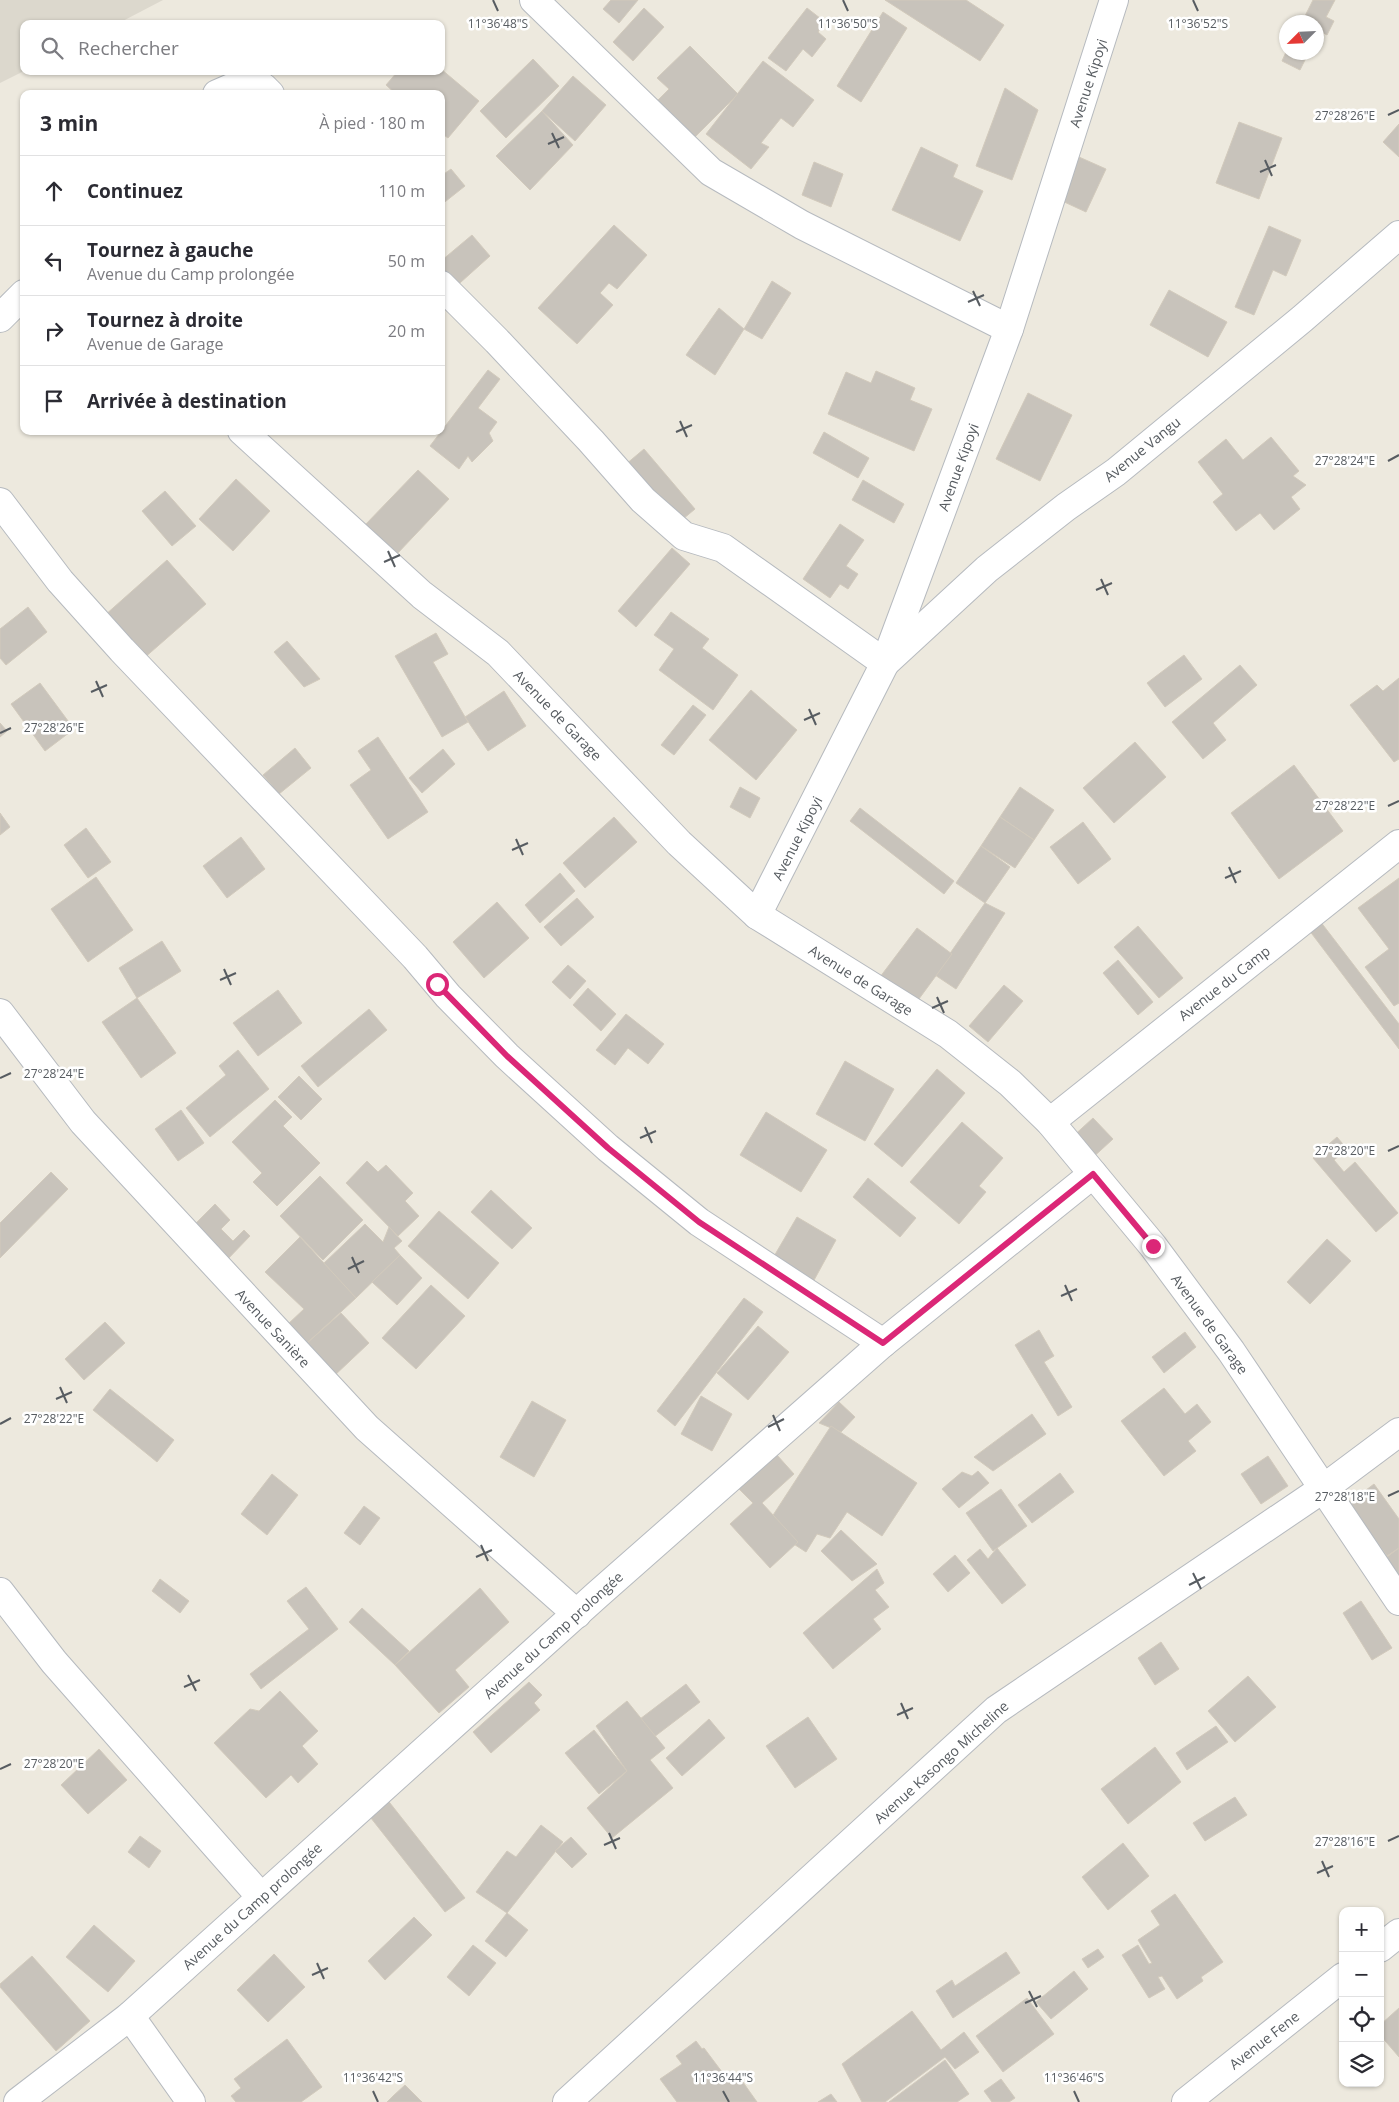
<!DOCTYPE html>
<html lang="fr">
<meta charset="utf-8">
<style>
body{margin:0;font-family:"Open Sans",sans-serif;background:#f7f7f7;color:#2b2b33}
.controls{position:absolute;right:15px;bottom:15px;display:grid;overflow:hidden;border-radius:10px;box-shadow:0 1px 4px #0004}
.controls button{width:45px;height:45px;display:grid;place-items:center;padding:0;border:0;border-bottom:1px solid #e1e1e2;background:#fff;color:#2b2b33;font:25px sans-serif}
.compass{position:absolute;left:1279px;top:15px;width:45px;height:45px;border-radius:50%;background:#fff;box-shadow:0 1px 4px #0004;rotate:246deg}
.stop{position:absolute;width:15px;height:15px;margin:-11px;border:4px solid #db2777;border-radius:50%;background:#fff}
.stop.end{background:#db2777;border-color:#fff;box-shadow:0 1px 5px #0008}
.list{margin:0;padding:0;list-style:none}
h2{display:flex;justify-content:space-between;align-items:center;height:65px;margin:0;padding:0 20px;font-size:21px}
h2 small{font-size:16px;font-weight:400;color:#7c7c81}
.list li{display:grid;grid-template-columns:32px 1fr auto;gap:15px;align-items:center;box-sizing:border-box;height:70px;padding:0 20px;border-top:1px solid #e1e1e2}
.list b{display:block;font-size:19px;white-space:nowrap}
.list p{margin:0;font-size:16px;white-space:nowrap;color:#7c7c81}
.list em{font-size:16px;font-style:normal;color:#7c7c81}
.icon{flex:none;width:28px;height:28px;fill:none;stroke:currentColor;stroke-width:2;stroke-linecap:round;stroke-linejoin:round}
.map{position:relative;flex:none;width:1399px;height:2102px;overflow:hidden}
.search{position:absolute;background:#fff;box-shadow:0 1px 4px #0004;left:20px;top:20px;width:425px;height:55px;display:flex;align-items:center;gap:12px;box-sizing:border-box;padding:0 18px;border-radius:10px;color:#7c7c81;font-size:19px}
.panel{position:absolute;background:#fff;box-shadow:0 1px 4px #0004;left:20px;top:90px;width:425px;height:345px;border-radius:10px}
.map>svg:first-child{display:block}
</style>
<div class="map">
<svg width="1399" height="2102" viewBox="0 0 1399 2102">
<rect width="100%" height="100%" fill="#ede9de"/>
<polygon fill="#dcd8cd" points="0,0 163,0 117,24 24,24 24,71 0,83"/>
<g fill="#c8c3bb" stroke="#d2cabc">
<polygon points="611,0 638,0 619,23 603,9"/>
<polygon points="885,0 966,0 1004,25 980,61"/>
<polygon points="1313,0 1335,0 1326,17 1334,21 1327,35 1320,31 1316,38 1316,22 1302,22"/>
<polygon points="644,8 664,27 633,61 613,42"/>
<polygon points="807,8 825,22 818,32 826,39 812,57 803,49 786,71 768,58"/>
<polygon points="883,12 907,28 861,102 837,86"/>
<polygon points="690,46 738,94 690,142 653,105 669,89 657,78"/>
<polygon points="1286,52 1309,52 1300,70 1282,61"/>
<polygon points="533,59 559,86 506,138 480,111"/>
<polygon points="763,61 814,100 793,127 781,118 761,143 769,147 751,169 706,134"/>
<polygon points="441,69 479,101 448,138 441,133 441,94 396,94 386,85 398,71 441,71"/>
<polygon points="573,76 606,105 575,141 542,111"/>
<polygon points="1005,88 1038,110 1012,180 976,166"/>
<polygon points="542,111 573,145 530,190 496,156"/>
<polygon points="1239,122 1282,138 1259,199 1216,183"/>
<polygon points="1399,124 1399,157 1383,142"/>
<polygon points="921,147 958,165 953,177 983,191 960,241 892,210"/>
<polygon points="1079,157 1106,169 1086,212 1060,200"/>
<polygon points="814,162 843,174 831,207 802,195"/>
<polygon points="451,169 465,186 441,205 441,176"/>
<polygon points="614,225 647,255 617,289 609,283 600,293 613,305 577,344 538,308"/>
<polygon points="1269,226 1301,240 1286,276 1273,270 1254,315 1235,307"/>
<polygon points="472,235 490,256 451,291 441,279 441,261"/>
<polygon points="772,281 791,293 762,339 744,329"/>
<polygon points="1169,290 1227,322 1208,357 1150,325"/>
<polygon points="719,308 744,329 715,375 686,355"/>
<polygon points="488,370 500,379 478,408 497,422 489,433 493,441 472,462 468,456 459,469 430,446"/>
<polygon points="876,371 915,388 910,400 932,409 914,451 828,414 846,372 871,383"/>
<polygon points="1028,393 1072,415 1040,481 996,459"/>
<polygon points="824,432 869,458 858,478 813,453"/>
<polygon points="1271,437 1299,471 1293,476 1306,485 1291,497 1300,509 1274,530 1260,513 1236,531 1213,502 1223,494 1198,462 1226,439 1243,460"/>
<polygon points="644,449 695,509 677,524 625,465"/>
<polygon points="418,470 449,499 396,555 365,525"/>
<polygon points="236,479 270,511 233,551 199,519"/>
<polygon points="863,480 904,504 894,523 852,500"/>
<polygon points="165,491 196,526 172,546 142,511"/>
<polygon points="840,524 864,540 846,566 858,574 848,589 840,584 830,598 803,579"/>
<polygon points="672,548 690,564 636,627 618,611"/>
<polygon points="167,560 206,604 143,659 104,616"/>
<polygon points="28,607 47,632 6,665 0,658 0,629"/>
<polygon points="671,612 709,639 702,648 738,675 713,710 659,670 674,649 654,635"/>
<polygon points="436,633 448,654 433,662 468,722 442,737 395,656"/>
<polygon points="287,641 320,679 304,687 274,652"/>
<polygon points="1184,655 1202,679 1165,707 1147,683"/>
<polygon points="1240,665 1257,685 1213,723 1226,740 1203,759 1172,722"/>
<polygon points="1399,678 1399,759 1394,762 1350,705 1377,685 1383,691"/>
<polygon points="40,683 74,729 45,751 11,704"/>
<polygon points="751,690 797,730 756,780 709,740"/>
<polygon points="504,691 526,726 488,751 465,717"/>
<polygon points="693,705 706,715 674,755 661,745"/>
<polygon points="0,723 7,731 0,737"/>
<polygon points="378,737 428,812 388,839 350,785 371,770 358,751"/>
<polygon points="1135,742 1166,777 1114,823 1083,788"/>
<polygon points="295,748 311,768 279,794 263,775"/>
<polygon points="443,749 455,764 422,793 409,778"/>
<polygon points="1294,765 1343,831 1279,879 1231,813"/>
<polygon points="740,787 760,798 750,818 730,807"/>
<polygon points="1020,787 1054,810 1034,840 1000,817"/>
<polygon points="860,808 954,881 944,894 850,821"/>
<polygon points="0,813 10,827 0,835"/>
<polygon points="614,817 637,842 585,888 563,863"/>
<polygon points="1000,817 1034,840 1015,868 981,846"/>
<polygon points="1083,822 1111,859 1078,884 1050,847"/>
<polygon points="86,828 111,862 88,878 64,845"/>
<polygon points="241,837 265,869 227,898 203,866"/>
<polygon points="981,846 1010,867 985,903 956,883"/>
<polygon points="560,873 575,891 540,923 525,905"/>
<polygon points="96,877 133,930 88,962 51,909"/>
<polygon points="1399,878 1399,1003 1394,1006 1365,967 1389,949 1358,908"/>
<polygon points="577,898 594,917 561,946 544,927"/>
<polygon points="497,902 529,938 484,978 453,942"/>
<polygon points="985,903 1005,913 956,989 935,975"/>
<polygon points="1320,921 1399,1024 1399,1049 1309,930"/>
<polygon points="1138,926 1183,978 1159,998 1114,947"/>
<polygon points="917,928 952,954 913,1007 877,981"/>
<polygon points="162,941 181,971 137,998 119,968"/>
<polygon points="1118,960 1153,1002 1138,1015 1103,973"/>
<polygon points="568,965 586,981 570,999 552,982"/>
<polygon points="1004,985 1023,1001 988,1042 969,1026"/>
<polygon points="588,988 616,1014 601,1031 573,1005"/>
<polygon points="278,990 302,1023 258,1056 233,1023"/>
<polygon points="137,998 176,1053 141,1078 102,1022"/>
<polygon points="369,1009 387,1030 318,1087 301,1066"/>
<polygon points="626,1014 664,1044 648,1064 628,1048 615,1065 596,1050"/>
<polygon points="238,1050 269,1089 210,1137 186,1108 226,1075 219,1066"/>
<polygon points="845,1061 894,1089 865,1141 816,1114"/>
<polygon points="937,1069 965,1093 902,1167 874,1144"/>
<polygon points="299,1076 322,1099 301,1120 278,1097"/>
<polygon points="275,1100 292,1117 283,1126 320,1163 277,1206 253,1182 262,1173 232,1142"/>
<polygon points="181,1110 204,1143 178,1161 155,1129"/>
<polygon points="766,1112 827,1150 801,1192 740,1155"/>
<polygon points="1093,1118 1113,1139 1089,1161 1069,1140"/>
<polygon points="962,1122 1003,1158 979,1186 986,1192 959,1224 910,1182"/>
<polygon points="1337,1137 1347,1149 1334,1160 1344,1172 1355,1162 1398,1213 1376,1232 1313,1158"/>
<polygon points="367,1161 378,1172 386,1165 413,1193 405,1201 419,1216 398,1236 346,1183"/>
<polygon points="51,1172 68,1189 0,1258 0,1223"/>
<polygon points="320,1176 363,1220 323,1260 280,1216"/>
<polygon points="868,1178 916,1218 900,1237 853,1197"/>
<polygon points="491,1190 532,1228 512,1249 471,1212"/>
<polygon points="215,1204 230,1220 221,1229 233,1241 244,1230 250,1236 224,1263 190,1229"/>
<polygon points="439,1211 499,1263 468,1299 408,1246"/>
<polygon points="797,1217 836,1240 813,1282 773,1258"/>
<polygon points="365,1224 383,1242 389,1227 402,1241 394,1248 400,1255 356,1298 323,1264"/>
<polygon points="300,1237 356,1298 306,1344 287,1325 304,1309 265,1272"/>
<polygon points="1327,1239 1351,1261 1310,1304 1287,1282"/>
<polygon points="400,1255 422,1278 397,1305 372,1282"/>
<polygon points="431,1285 465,1316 416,1369 382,1338"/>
<polygon points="744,1298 763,1312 675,1426 657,1411"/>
<polygon points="341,1313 369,1343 334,1376 306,1344"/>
<polygon points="105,1322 125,1343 84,1380 65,1359"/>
<polygon points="758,1326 789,1352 748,1400 717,1373"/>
<polygon points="1039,1330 1054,1356 1044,1362 1072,1407 1058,1416 1015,1345"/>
<polygon points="1185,1332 1196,1347 1164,1373 1152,1357"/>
<polygon points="1164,1388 1185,1414 1197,1404 1211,1422 1188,1441 1196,1451 1164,1476 1121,1421"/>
<polygon points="110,1389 174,1440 157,1462 93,1410"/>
<polygon points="701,1396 732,1414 712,1451 681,1434"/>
<polygon points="532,1401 566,1420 534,1477 500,1457"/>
<polygon points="839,1402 855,1417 841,1432 819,1423"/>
<polygon points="1032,1414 1046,1434 993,1471 974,1457"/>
<polygon points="831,1426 917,1483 882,1536 847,1512 830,1538 817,1534 806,1552 766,1526"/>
<polygon points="777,1455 794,1474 762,1503 798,1542 770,1568 730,1524 753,1503 739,1489"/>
<polygon points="1268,1456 1288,1486 1261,1504 1241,1474"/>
<polygon points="978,1471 989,1483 959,1508 942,1489 962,1472 972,1476"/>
<polygon points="1060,1473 1074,1492 1032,1523 1018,1505"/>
<polygon points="272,1474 298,1495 267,1535 241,1514"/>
<polygon points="1374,1484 1399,1519 1399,1548 1387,1556 1349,1503"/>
<polygon points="1001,1489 1027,1526 993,1551 966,1513"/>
<polygon points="364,1506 380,1518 360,1545 344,1533"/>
<polygon points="841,1530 877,1564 852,1581 821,1551"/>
<polygon points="997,1548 1026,1585 1002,1604 967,1560 980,1549 988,1559"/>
<polygon points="1399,1548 1399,1589 1380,1562"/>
<polygon points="955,1555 970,1573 948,1592 933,1574"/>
<polygon points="877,1569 884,1583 875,1590 889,1607 873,1619 881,1629 833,1669 803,1633"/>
<polygon points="160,1579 189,1601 180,1613 152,1591"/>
<polygon points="306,1587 338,1629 261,1689 250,1674 309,1629 287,1601"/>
<polygon points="480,1588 509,1622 455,1670 469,1687 439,1713 395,1665"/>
<polygon points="1361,1601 1392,1648 1372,1660 1343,1613"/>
<polygon points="362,1608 409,1651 395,1665 349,1622"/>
<polygon points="1161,1642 1179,1669 1155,1685 1138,1658"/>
<polygon points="1248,1676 1276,1707 1235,1742 1208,1711"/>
<polygon points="529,1682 542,1695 534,1703 540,1710 491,1753 473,1732"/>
<polygon points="686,1684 700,1702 654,1737 640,1719"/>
<polygon points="280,1691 318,1731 302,1746 318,1764 298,1783 291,1775 266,1798 214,1743 250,1709 259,1711"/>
<polygon points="627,1701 665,1748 650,1760 673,1788 612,1838 587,1808 627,1771 596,1726"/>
<polygon points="808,1717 837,1759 795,1788 766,1746"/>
<polygon points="709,1719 725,1738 682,1776 666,1758"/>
<polygon points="1216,1726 1228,1742 1187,1770 1176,1753"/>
<polygon points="594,1730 627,1771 599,1794 565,1753"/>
<polygon points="1155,1747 1181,1782 1128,1824 1101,1789"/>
<polygon points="99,1749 127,1780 88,1814 61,1785"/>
<polygon points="1235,1797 1247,1815 1205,1841 1193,1823"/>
<polygon points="386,1798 465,1898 445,1912 367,1813"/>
<polygon points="541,1825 563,1842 507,1913 476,1892 507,1851 516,1857"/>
<polygon points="140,1836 161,1851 149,1868 128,1852"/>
<polygon points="571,1837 587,1854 572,1868 555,1851"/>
<polygon points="1123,1843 1149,1876 1108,1910 1082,1877"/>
<polygon points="1175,1894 1223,1962 1201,1977 1203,1981 1177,1999 1162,1976 1158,1977 1165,1989 1149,1998 1122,1955 1138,1945 1149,1964 1152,1963 1138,1940 1160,1925 1151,1911"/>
<polygon points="507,1913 528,1930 506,1957 485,1941"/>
<polygon points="414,1917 432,1935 385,1980 368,1961"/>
<polygon points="94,1925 135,1961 108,1992 66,1957"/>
<polygon points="473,1945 496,1963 469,1996 447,1977"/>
<polygon points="1098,1949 1104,1957 1088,1968 1082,1959"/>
<polygon points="1006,1952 1020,1973 953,2018 936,1991 952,1980 955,1986"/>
<polygon points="274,1954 305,1987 268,2022 237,1990"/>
<polygon points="32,1956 90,2021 56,2051 0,1987 0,1984"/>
<polygon points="1074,1971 1088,1989 1051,2019 1036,2002"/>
<polygon points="1027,1998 1054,2034 1003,2072 976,2036"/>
<polygon points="1399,2008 1399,2057 1380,2035 1380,2025"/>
<polygon points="912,2011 941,2050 964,2032 979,2052 955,2069 945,2057 885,2102 862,2102 842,2064"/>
<polygon points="287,2039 322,2087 301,2102 236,2102 231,2096 241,2088 234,2079"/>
<polygon points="696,2041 702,2049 704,2048 731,2084 740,2078 757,2102 677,2102 660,2079 682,2064 676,2056"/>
<polygon points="945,2060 969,2094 957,2102 889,2102"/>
<polygon points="1001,2079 1015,2098 1009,2102 992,2102 984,2091"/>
<polygon points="405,2085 422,2102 387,2102 393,2096"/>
<polygon points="831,2094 837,2102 818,2102"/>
</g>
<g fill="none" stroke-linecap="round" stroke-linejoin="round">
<g stroke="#b6babf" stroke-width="30">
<g id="minor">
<polyline points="534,0 711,172 802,225 1009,329"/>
<polyline points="217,94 240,84 263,87 270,94"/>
<polyline points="441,285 497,341 591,441 643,500 684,536 723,548 885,663 987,569 1066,507 1116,472 1302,319 1399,235"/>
<polyline points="0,318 24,294"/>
<polyline points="242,431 422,595 498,653 679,843 757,915 948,1034 1010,1083 1050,1122 1153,1246 1231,1351 1399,1601"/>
<polyline points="0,502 60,581 122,650 415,957 448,996 507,1056 608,1148 699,1222 883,1343"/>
<polyline points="757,915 885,663 1009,329 1114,0"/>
<polyline points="0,1013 83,1122 367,1428 577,1614"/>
<polyline points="1050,1122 1399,844"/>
<polyline points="0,1592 54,1662 261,1897"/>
<polyline points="1380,1948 1399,1933"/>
<polyline points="130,2016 191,2102"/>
<polyline points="18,2102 130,2016 597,1595 883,1343 1093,1174"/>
<polyline points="567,2102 996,1710 1324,1488 1399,1432"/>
<polyline points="1186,2102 1343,1977"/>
</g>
</g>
<use href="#minor" stroke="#fff" stroke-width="28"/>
</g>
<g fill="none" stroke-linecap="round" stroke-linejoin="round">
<polyline stroke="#db2777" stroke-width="6" points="437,984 507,1056 608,1148 699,1222 883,1343 1093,1174 1153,1246"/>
</g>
<path fill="none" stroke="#575c61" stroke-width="2" d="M493,0L498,11M843,0L848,11M1193,0L1198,11M1388,115L1399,110M552,133L559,148M548,144L564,137M1265,160L1272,176M1260,172L1276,165M973,291L980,306M968,302L984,295M680,421L687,437M676,432L692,425M1388,461L1399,455M388,551L395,567M384,562L400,555M1101,579L1108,595M1096,590L1112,583M96,681L103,697M91,692L107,685M809,709L816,725M804,720L820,713M0,733L11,728M1388,806L1399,801M516,839L523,855M512,850L528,843M1229,867L1236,883M1225,878L1241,871M224,969L231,985M220,980L236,973M937,997L944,1013M932,1008L948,1001M0,1078L11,1073M645,1127L652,1143M640,1138L656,1131M1388,1151L1399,1146M352,1257L359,1273M348,1269L364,1261M1065,1285L1072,1301M1061,1296L1077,1289M60,1387L67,1403M56,1399L72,1392M773,1415L780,1431M0,1424L11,1418M768,1427L784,1419M1388,1496L1399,1491M481,1545L488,1561M476,1557L492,1550M1193,1573L1201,1589M1189,1585L1205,1577M188,1675L196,1691M184,1687L200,1680M901,1703L908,1719M897,1715L913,1708M0,1769L11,1764M609,1833L616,1849M1388,1841L1399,1836M604,1845L620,1838M1322,1861L1329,1877M1317,1873L1333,1866M317,1963L324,1979M312,1975L328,1968M1029,1991L1037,2007M1025,2003L1041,1996M373,2091L378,2102M723,2091L729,2102M1074,2091L1079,2102"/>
<g text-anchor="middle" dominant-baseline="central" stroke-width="5" stroke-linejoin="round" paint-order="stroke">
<g font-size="14" fill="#575c61" stroke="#fff">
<text transform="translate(1088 83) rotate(-72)">Avenue Kipoyi</text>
<text transform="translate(1142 449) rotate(-39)">Avenue Vangu</text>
<text transform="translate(958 467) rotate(-70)">Avenue Kipoyi</text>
<text transform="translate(558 715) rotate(46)">Avenue de Garage</text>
<text transform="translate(797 838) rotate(-63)">Avenue Kipoyi</text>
<text transform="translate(861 980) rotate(32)">Avenue de Garage</text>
<text transform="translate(1224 983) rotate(-38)">Avenue du Camp</text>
<text transform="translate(1210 1324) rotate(54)">Avenue de Garage</text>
<text transform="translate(273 1328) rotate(47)">Avenue Sanière</text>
<text transform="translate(553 1635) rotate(-42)">Avenue du Camp prolongée</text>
<text transform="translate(941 1762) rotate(-42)">Avenue Kasongo Micheline</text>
<text transform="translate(252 1906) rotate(-42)">Avenue du Camp prolongée</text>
<text transform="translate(1264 2040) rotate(-38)">Avenue Fene</text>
</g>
</g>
<g font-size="12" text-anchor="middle" fill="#575c61" stroke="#fff" stroke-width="5" stroke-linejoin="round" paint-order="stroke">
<text x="498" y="28">11°36'48"S</text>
<text x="848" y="28">11°36'50"S</text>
<text x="1198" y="28">11°36'52"S</text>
<text x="1345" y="120">27°28'26"E</text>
<text x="1345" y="465">27°28'24"E</text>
<text x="54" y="732">27°28'26"E</text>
<text x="1345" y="810">27°28'22"E</text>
<text x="54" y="1078">27°28'24"E</text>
<text x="1345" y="1155">27°28'20"E</text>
<text x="54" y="1423">27°28'22"E</text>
<text x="1345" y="1501">27°28'18"E</text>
<text x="54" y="1768">27°28'20"E</text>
<text x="1345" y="1846">27°28'16"E</text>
<text x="373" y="2082">11°36'42"S</text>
<text x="723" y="2082">11°36'44"S</text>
<text x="1074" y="2082">11°36'46"S</text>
</g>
</svg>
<div class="controls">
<button>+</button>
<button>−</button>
<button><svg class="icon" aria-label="locate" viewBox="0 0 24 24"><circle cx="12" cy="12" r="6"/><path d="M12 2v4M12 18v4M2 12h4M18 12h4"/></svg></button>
<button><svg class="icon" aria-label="layers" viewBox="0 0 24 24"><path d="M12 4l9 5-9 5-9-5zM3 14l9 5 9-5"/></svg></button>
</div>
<svg class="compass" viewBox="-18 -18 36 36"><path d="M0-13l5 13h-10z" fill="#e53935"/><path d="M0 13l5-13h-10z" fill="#7c7c81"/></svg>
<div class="stop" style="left:437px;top:984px"></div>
<div class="stop end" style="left:1153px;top:1246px"></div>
<div class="search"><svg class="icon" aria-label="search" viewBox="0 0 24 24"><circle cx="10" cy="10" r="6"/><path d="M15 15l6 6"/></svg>Rechercher</div>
<section class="panel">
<h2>3 min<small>À pied · 180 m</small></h2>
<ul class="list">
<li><svg class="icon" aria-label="ahead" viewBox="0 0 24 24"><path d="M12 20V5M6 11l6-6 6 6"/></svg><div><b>Continuez</b></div><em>110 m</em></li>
<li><svg class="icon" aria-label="left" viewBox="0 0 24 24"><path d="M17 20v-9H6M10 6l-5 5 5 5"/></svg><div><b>Tournez à gauche</b><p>Avenue du Camp prolongée</p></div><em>50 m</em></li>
<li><svg class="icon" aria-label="right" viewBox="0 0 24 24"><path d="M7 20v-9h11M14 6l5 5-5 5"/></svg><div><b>Tournez à droite</b><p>Avenue de Garage</p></div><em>20 m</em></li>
<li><svg class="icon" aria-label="arrive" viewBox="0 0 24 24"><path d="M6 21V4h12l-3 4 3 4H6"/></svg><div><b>Arrivée à destination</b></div></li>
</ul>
</section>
</div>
